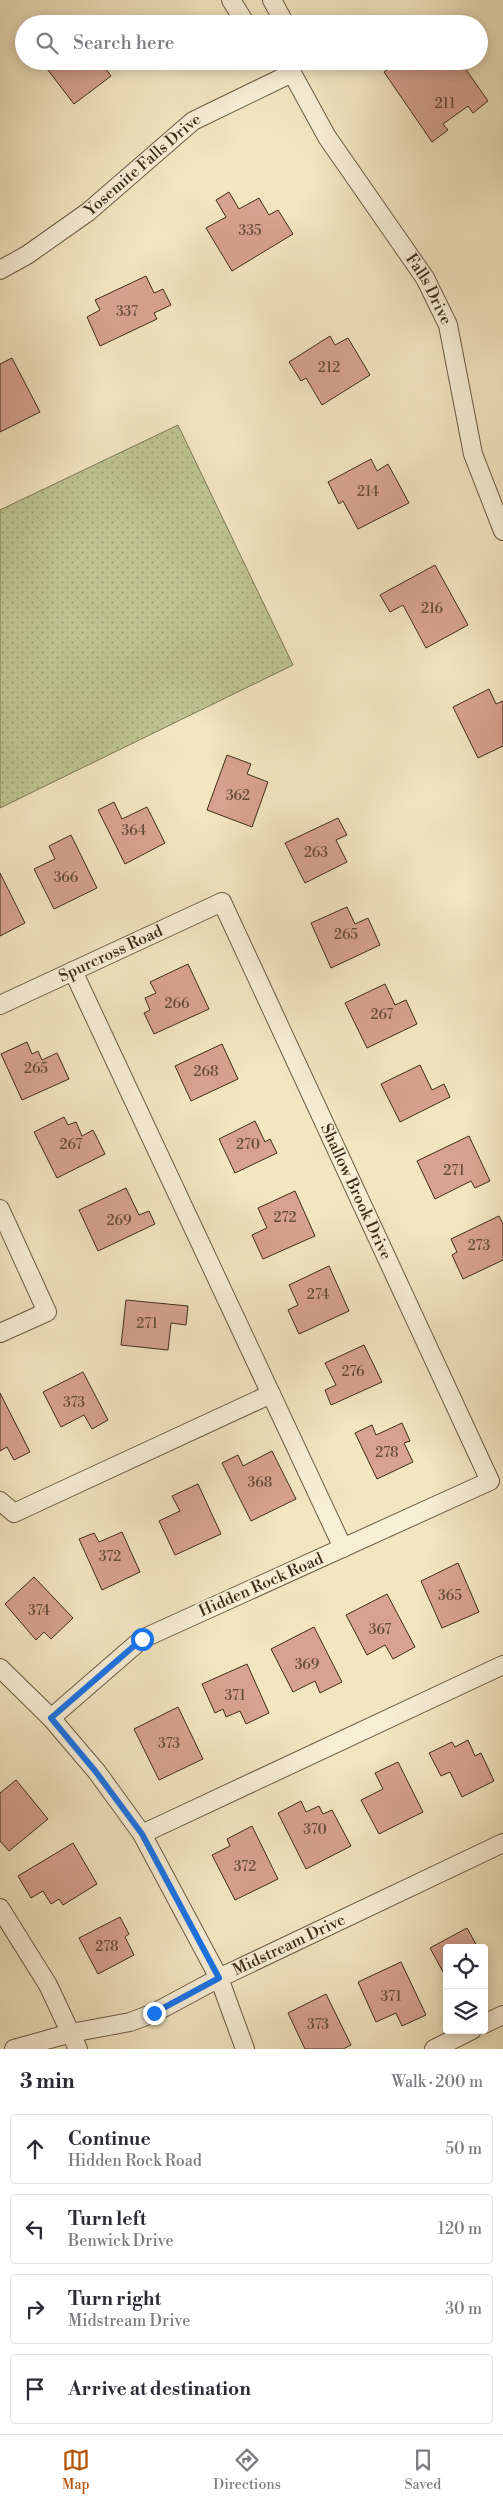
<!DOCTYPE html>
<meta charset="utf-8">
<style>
body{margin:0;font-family:"Libre Bodoni",serif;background:#f2f2f3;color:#2b2b33}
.controls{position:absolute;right:15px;bottom:15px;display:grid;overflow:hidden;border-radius:5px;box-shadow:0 2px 12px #0003}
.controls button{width:45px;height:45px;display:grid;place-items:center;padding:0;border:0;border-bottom:1px solid #e1e1e2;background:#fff;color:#2b2b33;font:25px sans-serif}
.stop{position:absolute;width:15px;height:15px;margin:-11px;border:4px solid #1a73e8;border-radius:50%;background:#fff}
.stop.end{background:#1a73e8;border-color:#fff;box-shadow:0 1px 5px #0008}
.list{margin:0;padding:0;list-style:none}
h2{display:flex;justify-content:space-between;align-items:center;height:65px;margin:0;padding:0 20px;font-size:21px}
h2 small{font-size:16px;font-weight:400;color:#7c7c81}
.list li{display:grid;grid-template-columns:32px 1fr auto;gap:15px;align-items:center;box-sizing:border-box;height:70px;margin:0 10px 10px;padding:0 10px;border:1px solid #e1e1e2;border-radius:5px}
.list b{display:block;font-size:19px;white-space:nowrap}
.list p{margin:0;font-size:16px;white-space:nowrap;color:#7c7c81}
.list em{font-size:16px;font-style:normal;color:#7c7c81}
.icon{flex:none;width:28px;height:28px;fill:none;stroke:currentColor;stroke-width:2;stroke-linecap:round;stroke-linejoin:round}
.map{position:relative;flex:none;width:503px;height:2049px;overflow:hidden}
.search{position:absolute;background:#fff;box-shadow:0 2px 12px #0003;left:15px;right:15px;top:15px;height:55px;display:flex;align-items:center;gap:12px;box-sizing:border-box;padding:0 18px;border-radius:28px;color:#7c7c81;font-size:19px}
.sheet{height:385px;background:#fff}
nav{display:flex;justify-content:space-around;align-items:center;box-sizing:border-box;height:70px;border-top:1px solid #e1e1e2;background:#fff;font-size:14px;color:#7c7c81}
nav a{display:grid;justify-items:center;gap:2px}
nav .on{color:#b45309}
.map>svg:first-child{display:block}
</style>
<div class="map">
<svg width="503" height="2049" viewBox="0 0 503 2049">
<defs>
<pattern id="grass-dots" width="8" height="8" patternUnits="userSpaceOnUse" patternTransform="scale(1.25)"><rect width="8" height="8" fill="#bdc491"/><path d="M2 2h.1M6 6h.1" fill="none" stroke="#9ba076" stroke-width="1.8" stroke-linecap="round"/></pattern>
</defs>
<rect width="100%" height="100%" fill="#f2e5c0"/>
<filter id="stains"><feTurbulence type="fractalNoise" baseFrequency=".004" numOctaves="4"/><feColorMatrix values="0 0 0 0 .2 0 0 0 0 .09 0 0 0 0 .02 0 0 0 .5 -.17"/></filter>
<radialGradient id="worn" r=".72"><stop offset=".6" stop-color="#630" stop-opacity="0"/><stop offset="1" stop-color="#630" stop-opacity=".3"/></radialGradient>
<polygon fill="url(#grass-dots)" stroke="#7e7856" points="178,425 293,665 0,808 0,510"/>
<g fill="#d7a28f" stroke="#3e2d1c">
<polygon points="41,61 100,61 111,76 74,104"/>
<polygon points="400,61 460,61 488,101 473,113 468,106 443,124 448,130 432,142 384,72"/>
<polygon points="229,192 239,209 259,198 269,215 278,210 293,234 232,271 206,228 226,217 216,200"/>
<polygon points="146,276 154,293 163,289 171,305 154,313 157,319 100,346 87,317 100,310 95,300"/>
<polygon points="330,336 335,345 348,338 370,375 322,405 306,378 301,381 289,362"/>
<polygon points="12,358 40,412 0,432 0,364"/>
<polygon points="371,459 377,471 388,464 409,503 358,529 343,501 339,504 328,482"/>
<polygon points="435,565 468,625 426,648 403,605 390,612 380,595"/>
<polygon points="489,689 496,704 503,701 503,746 478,758 453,707"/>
<polygon points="227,755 251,764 247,774 268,782 252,827 207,810"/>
<polygon points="114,802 122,819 147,807 165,843 125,864 98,810"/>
<polygon points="338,818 347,835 336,840 347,862 305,883 285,843"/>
<polygon points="71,835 97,888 54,909 34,869 55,859 49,846"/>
<polygon points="0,873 25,923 0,936"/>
<polygon points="347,907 355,924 368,918 380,945 331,968 311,923"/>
<polygon points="188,964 209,1009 154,1034 144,1013 150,1010 145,998 156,993 150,982"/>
<polygon points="385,984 395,1005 406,1000 417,1024 367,1048 345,1003"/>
<polygon points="27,1042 32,1054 38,1051 42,1060 57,1053 69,1079 22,1100 1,1054"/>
<polygon points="222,1044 238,1079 191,1101 175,1066"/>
<polygon points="420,1065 432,1090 444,1084 450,1097 400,1122 381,1084"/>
<polygon points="64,1117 68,1125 76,1122 82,1136 93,1130 105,1154 57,1178 34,1132"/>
<polygon points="255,1121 265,1142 270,1139 277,1153 235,1173 219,1139"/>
<polygon points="469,1136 490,1181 475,1188 471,1181 435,1199 417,1161"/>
<polygon points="126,1188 139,1215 149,1211 155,1224 98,1251 79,1210"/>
<polygon points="295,1191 315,1236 263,1259 252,1235 267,1228 258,1208"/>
<polygon points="499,1216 503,1224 503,1260 463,1279 452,1255 457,1252 451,1239"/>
<polygon points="329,1266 349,1311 299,1334 288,1310 298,1305 289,1285"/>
<polygon points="126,1300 188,1306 186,1325 171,1323 168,1350 121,1345"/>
<polygon points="364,1345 382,1382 331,1405 325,1390 336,1385 325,1363"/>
<polygon points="83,1372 108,1420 92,1429 84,1415 61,1427 43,1392"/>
<polygon points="0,1393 30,1452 14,1460 7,1447 0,1451"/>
<polygon points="402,1423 410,1441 404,1443 413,1462 377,1479 355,1433 372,1425 376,1435"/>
<polygon points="272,1451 296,1499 251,1521 222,1463 238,1455 243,1466"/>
<polygon points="198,1484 221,1534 175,1555 159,1521 180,1511 172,1496"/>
<polygon points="122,1532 140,1572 102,1590 79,1539 94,1533 99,1542"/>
<polygon points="458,1563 479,1612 442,1628 421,1581"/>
<polygon points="34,1577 73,1618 51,1639 44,1632 36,1640 5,1604"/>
<polygon points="387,1594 415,1647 393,1659 385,1645 367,1655 346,1615"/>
<polygon points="314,1627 342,1682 320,1693 315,1681 293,1692 271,1649"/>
<polygon points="247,1664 269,1713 246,1724 240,1711 226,1717 223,1709 215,1713 202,1684"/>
<polygon points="178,1707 203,1759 159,1780 134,1729"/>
<polygon points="468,1740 475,1756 481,1753 494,1781 462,1797 450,1772 441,1776 429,1753 452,1742 455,1747"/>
<polygon points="398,1762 423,1812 379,1834 361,1800 383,1789 375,1773"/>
<polygon points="16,1780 48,1819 9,1851 0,1841 0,1793"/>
<polygon points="301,1801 306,1812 319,1806 323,1814 332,1810 351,1846 306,1869 278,1813"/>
<polygon points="252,1826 278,1879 235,1900 212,1855 230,1846 227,1839"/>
<polygon points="73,1843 97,1884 63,1905 59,1899 51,1904 43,1891 31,1898 18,1876"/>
<polygon points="120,1917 129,1934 125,1937 134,1955 98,1974 79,1938"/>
<polygon points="467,1928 478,1948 447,1948 447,1979 430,1948"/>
<polygon points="401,1962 426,2015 402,2026 396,2013 376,2022 358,1982"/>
<polygon points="326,1994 351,2045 343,2049 305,2049 288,2013"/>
</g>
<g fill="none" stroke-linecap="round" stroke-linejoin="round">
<g stroke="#6b5b45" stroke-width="20">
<g id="minor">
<polyline points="231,0 246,24"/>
<polyline points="272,0 285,24"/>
<path id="s1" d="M279,61L292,73L327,137L425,278L448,325L473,454L503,531"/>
<path id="s2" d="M0,270L27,255L88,212L193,121L292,73"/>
<polyline points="73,971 343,1548"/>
<path id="s3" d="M0,1005L222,902L490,1481L142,1639L51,1718"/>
<polyline points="0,1209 47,1312 0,1333"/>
<polyline points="0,1501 14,1513 271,1394"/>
<polyline points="0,1668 51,1718 97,1772 142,1834 219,1978 245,2049"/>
<polyline points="142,1834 503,1665"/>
<polyline points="0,1908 48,1985 78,2049"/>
<polyline points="484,2024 503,2015"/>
<path id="s4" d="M14,2049L71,2033L130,2022L154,2013L219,1978L503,1843"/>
<polyline points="434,2049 472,2030"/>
</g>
</g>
<use href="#minor" stroke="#f7eed6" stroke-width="18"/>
</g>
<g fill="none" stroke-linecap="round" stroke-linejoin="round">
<polyline stroke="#1a73e8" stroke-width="6" points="142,1639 51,1718 96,1772 142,1834 219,1978 154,2013"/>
</g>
<g text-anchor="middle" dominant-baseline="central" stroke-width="4" stroke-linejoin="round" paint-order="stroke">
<g font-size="14" fill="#644a39">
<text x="445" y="104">211</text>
<text x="250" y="231">335</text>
<text x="127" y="312">337</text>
<text x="329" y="368">212</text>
<text x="368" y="492">214</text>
<text x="432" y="609">216</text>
<text x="238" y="796">362</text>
<text x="134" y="831">364</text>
<text x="316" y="853">263</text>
<text x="66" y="878">366</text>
<text x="346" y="935">265</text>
<text x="177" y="1004">266</text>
<text x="382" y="1015">267</text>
<text x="36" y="1069">265</text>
<text x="206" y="1072">268</text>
<text x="71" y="1145">267</text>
<text x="248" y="1145">270</text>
<text x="454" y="1171">271</text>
<text x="285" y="1218">272</text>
<text x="119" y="1221">269</text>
<text x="479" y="1246">273</text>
<text x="318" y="1295">274</text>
<text x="147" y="1324">271</text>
<text x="353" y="1372">276</text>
<text x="74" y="1403">373</text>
<text x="387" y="1453">278</text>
<text x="260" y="1483">368</text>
<text x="110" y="1557">372</text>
<text x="450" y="1596">365</text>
<text x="39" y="1611">374</text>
<text x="380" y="1630">367</text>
<text x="307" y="1665">369</text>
<text x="235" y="1696">371</text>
<text x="169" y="1744">373</text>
<text x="315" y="1830">370</text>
<text x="245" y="1867">372</text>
<text x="107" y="1947">278</text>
<text x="391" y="1997">371</text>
<text x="318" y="2025">373</text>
</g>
<g font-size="16" fill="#3e2d1c" stroke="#f7eed6">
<text stroke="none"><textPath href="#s2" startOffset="178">Yosemite Falls Drive</textPath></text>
<text stroke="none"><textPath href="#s1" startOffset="274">Falls Drive</textPath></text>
<text stroke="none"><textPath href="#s3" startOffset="122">Spurcross Road</textPath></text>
<text stroke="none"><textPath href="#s3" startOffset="564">Shallow Brook Drive</textPath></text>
<text transform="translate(261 1585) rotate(-24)">Hidden Rock Road</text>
<text stroke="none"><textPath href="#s4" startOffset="296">Midstream Drive</textPath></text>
</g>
</g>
<rect width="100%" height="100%" filter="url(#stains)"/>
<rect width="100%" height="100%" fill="url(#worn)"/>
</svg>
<div class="controls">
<button><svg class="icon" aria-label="locate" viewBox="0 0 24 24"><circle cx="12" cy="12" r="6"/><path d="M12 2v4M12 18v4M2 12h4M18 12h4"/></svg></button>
<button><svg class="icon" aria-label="layers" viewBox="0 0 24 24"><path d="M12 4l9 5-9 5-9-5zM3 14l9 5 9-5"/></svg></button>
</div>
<div class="stop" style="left:142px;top:1639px"></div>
<div class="stop end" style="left:154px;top:2013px"></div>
<div class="search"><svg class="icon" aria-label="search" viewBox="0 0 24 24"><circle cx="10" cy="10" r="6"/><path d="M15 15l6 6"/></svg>Search here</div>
</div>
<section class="sheet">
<h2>3 min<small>Walk · 200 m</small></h2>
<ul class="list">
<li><svg class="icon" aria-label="ahead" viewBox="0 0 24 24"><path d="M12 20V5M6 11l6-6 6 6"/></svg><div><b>Continue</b><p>Hidden Rock Road</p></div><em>50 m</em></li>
<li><svg class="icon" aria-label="left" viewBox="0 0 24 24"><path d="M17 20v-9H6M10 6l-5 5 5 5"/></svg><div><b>Turn left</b><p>Benwick Drive</p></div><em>120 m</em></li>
<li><svg class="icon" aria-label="right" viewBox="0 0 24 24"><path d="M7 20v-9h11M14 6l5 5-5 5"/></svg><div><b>Turn right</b><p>Midstream Drive</p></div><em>30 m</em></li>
<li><svg class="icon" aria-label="arrive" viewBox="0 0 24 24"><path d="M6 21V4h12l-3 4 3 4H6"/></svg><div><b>Arrive at destination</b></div></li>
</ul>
</section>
<nav>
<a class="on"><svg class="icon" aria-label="map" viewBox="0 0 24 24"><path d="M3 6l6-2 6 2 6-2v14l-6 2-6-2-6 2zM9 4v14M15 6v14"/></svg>Map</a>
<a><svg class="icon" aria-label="directions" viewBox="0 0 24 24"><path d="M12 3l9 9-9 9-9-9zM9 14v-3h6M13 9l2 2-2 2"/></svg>Directions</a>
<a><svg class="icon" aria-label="saved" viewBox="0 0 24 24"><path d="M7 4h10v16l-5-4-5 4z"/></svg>Saved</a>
</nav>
